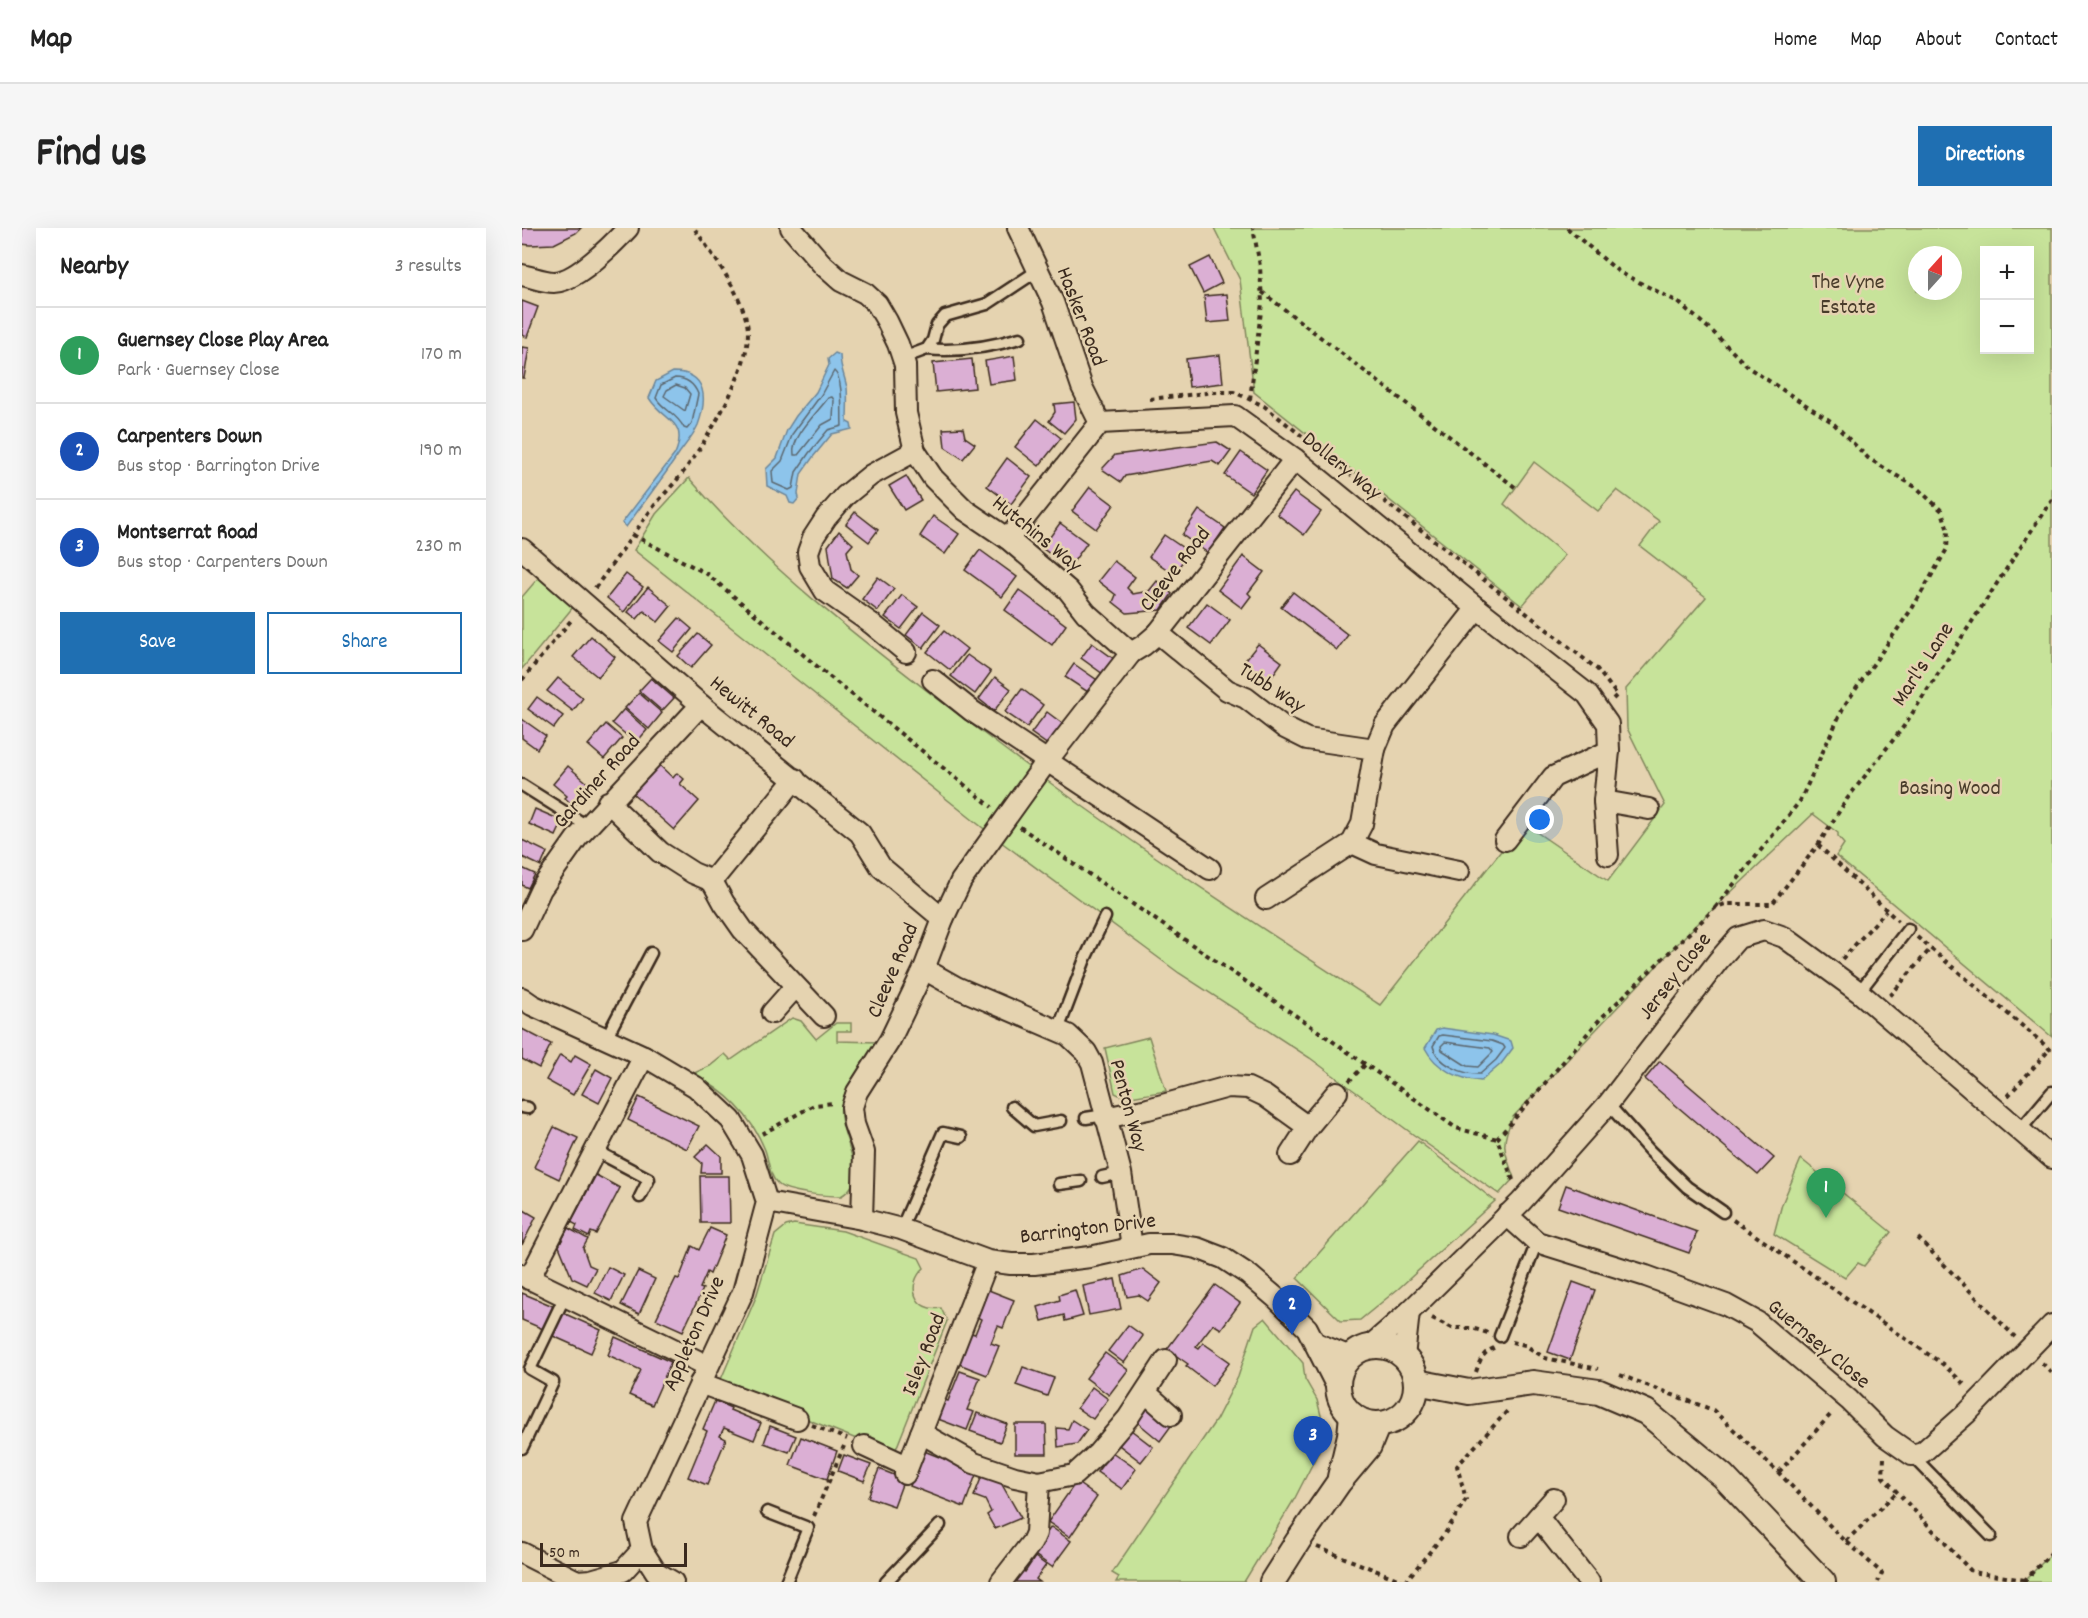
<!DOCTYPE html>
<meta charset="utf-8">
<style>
body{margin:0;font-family:Dekko,sans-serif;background:#f6f6f6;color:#222}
.controls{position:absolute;right:18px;top:18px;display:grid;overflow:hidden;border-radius:0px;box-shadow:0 6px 24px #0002}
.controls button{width:54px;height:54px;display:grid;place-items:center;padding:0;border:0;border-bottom:2px solid #e0e0e0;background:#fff;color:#222;font:30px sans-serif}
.compass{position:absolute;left:1386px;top:18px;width:54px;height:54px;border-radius:50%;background:#fff;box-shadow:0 6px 24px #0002;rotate:21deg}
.scale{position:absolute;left:18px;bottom:15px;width:147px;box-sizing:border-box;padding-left:6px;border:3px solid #3b2a1e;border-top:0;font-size:16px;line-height:21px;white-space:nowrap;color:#3b2a1e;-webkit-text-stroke:4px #e5d3b0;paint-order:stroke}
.you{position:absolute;left:1018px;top:592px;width:21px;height:21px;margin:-15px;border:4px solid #fff;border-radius:50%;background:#1a73e8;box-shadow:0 0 0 9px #1a73e833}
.badge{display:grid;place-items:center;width:39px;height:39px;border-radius:50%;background:#1f6fb2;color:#fff;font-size:20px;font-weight:700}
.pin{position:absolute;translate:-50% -50px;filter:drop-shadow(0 2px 3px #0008)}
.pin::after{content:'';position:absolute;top:32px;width:21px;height:18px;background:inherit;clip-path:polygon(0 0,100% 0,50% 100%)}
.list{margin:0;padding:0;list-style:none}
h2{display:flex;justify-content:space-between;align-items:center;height:78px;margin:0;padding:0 24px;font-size:26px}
h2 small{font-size:20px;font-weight:400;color:#767676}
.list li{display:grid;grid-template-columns:39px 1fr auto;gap:18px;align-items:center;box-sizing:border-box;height:96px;padding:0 24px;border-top:2px solid #e0e0e0}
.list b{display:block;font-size:22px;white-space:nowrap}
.list p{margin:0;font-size:20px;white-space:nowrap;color:#767676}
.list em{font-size:20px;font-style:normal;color:#767676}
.actions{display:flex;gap:12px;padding:18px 24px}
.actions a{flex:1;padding:14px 0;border:2px solid #1f6fb2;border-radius:0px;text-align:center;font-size:21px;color:#1f6fb2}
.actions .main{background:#1f6fb2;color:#fff}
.map{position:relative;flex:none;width:1530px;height:1354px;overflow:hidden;border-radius:0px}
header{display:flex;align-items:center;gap:36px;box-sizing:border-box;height:84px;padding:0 30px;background:#fff;border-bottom:2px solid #e0e0e0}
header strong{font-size:28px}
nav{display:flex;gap:33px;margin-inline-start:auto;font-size:21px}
.intro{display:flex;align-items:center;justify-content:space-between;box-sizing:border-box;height:144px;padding:0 36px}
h1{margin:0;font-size:42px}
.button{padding:15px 27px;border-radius:0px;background:#1f6fb2;color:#fff;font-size:21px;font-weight:700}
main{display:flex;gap:36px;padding:0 36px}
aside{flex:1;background:#fff;border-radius:0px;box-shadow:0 6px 24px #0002}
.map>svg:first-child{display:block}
</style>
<header>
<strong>Map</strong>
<nav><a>Home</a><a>Map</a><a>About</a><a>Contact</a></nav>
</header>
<div class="intro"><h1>Find us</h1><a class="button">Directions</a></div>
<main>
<aside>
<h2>Nearby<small>3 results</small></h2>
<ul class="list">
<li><span class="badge" style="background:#2e9e5b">1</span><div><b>Guernsey Close Play Area</b><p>Park · Guernsey Close</p></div><em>170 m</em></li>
<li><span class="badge" style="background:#1a4fb4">2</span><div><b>Carpenters Down</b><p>Bus stop · Barrington Drive</p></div><em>190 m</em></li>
<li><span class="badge" style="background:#1a4fb4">3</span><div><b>Montserrat Road</b><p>Bus stop · Carpenters Down</p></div><em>230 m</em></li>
</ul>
<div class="actions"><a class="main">Save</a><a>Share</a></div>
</aside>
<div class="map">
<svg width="1530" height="1354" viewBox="0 0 1530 1354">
<rect width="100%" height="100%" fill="#e5d3b0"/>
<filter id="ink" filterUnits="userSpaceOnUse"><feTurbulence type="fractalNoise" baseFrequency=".0167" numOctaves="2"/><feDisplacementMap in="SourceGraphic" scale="12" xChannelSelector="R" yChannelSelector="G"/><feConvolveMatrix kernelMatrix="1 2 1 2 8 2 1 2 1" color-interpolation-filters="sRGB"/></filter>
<g filter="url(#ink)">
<g fill="#c7e39a" stroke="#81865c" stroke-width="1.5" fill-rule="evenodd">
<path d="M692,0H1530V809L1314,628L1322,616L1316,609V605L1291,586L1164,707L991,889C978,917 982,922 992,950L977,966L892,907L788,830L657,745L471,608L112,322L134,286L167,250C242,337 334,408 425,478C459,503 492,529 527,554C634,632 746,704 858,777L1001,595L1086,653L1143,577L1105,500L1104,461L1184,369L1118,318L1137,293L1095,262L1076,283L1012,234L982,276L1043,327L1000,378L732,164L718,52ZM1462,22H1508V122H1462ZM1395,27H1431V63H1395Z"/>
<polygon points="28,336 61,367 0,441 0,369"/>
<path d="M270,790L279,793L294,811L314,795H329V803H315V813L356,814C343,833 324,855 319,878C314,905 352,950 319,968C306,968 265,965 256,956C247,948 247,933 243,922C229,887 203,862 170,846L188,838L203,826L209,832Z"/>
<polygon points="627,809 644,863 603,870 593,865 583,820"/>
<polygon points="896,913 973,973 876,1061 838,1092 819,1093 775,1050"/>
<polygon points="1279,931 1369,1004 1342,1038 1336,1035 1323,1050 1252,1006 1260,976"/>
<path d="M272,996L321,1003L397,1030L402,1040C383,1057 393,1085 419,1080L425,1093L372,1226L197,1156L234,1069L253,1007L264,998Z"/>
<polygon points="743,1090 781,1135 783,1151 795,1172 801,1195 799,1219 773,1270 722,1354 594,1354 597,1349 590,1345 694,1192 716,1149 733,1098"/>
<polygon points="1530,1325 1530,1354 1501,1354"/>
</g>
<g fill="#8dc4eb" stroke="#6c8699" stroke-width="1.5">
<path d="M313,125L318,127C318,139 323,149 325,160C326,171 325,183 325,194L329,196L330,201L310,206L291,229L279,246L276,266L277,270L272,276L268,275L265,268L245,258L244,241L255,230L265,202L274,188L294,164L307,137L306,131Z"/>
<path d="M151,144C186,144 185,172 176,197C172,206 164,216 158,224C141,250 122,274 104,299L100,295L153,226C167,192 142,194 127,170L134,153Z"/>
<path d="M920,800L971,807L989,813L991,820L979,836L959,853C936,851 914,841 903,820L914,802Z"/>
</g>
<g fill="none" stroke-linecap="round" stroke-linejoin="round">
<g stroke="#5c6870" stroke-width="1.5">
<path d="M312,143C322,151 319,184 320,198L306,202L287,225L274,244L271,260L267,262L251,255L250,243L260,233L271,205L299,167Z"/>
<path d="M153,150C164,150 172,156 176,166L170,195L165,201L162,200C155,185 142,183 134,170L139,157Z"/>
<polygon points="154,157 163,160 168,166 163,183 142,168 145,162"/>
<path d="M310,169L312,172L311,191L300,197L276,227H272C268,210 296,184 306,170Z"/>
<path d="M921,807L970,813L981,817L983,820L974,832L958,846C942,847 915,836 911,818L917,808Z"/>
<polygon points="923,814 968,820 971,824 956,839 945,838 920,822 919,818"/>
</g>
</g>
<g fill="#dbafd4" stroke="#3b2a1e" stroke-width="1.5">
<polygon points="0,0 59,0 54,5 32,16 8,17 0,16"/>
<polygon points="688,29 700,55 681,65 668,39"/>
<polygon points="705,66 708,93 685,95 682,68"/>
<polygon points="0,73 16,79 5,109 0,107"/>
<polygon points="0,119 7,120 2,150 0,150"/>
<polygon points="698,127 701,155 667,159 664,131"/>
<polygon points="492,128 495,152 467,156 463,133"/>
<polygon points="450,131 453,160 414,164 411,135"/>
<polygon points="552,174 554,191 542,205 527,193 533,184 532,176"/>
<polygon points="515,191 539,210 517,238 493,219"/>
<polygon points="441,200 443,209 453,216 441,231 423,219 421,201"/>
<polygon points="695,214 709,223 698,238 690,233 603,248 599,254 580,241 593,227"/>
<polygon points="719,224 745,242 729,265 703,247"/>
<polygon points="485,230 509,249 489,276 465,258"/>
<polygon points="384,248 399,272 382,282 367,258"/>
<polygon points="568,259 592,277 574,301 550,283"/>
<polygon points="772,264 799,284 782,307 755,286"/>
<polygon points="677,282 703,300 686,325 660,307"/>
<polygon points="333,284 356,302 347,314 324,296"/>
<polygon points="411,288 437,306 423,326 398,308"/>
<polygon points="538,295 565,315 547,340 520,320"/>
<polygon points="317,303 331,316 325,323 329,341 336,347 325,360 311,351 306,318"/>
<polygon points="642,307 667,324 652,346 627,329"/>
<polygon points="458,322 495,349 480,369 443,342"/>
<polygon points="721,328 742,344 726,365 729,368 720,380 696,362"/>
<polygon points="592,333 613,349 605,360 611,366 627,363 635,353 650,366 639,382 605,385 591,374 594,367 576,353"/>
<polygon points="104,346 121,359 102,384 85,370"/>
<polygon points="356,349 372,361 356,383 340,371"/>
<polygon points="126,359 149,378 136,394 122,383 115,391 106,384"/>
<polygon points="497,362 544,397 530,417 483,382"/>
<polygon points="771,364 826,407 815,422 759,379"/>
<polygon points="380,367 396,379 379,401 363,389"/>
<polygon points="685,375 708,392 689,417 666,400"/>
<polygon points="401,384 418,397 401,420 384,407"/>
<polygon points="157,390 170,401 151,424 137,413"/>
<polygon points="422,403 445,421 428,442 405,424"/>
<polygon points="176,406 189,417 169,440 156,428"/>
<polygon points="69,408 93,429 76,449 51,429"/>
<polygon points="570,415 592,431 581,446 559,430"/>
<polygon points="736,416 760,434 746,454 721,435"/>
<polygon points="445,427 469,444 453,466 429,448"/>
<polygon points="552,436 578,454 569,466 543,449"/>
<polygon points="473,449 489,461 472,483 457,471"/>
<polygon points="36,450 61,470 51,483 25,463"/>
<polygon points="129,450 152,470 140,483 117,463"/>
<polygon points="500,461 521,477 505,499 483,484"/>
<polygon points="117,465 140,485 127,501 103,480"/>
<polygon points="15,469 41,488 32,500 6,481"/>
<polygon points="102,481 125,502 114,515 90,495"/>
<polygon points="525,484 541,496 526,517 509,505"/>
<polygon points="0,491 24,508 15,521 0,510"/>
<polygon points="84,496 100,510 82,531 66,517"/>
<polygon points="133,533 151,550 155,545 162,551 158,556 177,573 152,602 107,562"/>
<polygon points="46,538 69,558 52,578 43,570 45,568 31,556"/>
<polygon points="13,581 41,593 34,608 7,596"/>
<polygon points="0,612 25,624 19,638 0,629"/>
<polygon points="0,640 13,646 6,660 0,657"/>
<polygon points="0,801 29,816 17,840 0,831"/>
<polygon points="38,827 49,834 53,827 69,836 51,867 24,852"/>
<polygon points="1138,833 1252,930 1236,947 1123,851"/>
<polygon points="74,841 90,850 77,875 60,866"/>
<polygon points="117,869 177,898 165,921 106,892"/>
<polygon points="32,899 56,910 37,951 12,939"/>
<polygon points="186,916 199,928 199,945 179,945 180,935 173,929"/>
<polygon points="74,947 98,960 74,1006 69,1004 67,1009 53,1002 55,997 49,994"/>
<polygon points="178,948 207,948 208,995 179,995"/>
<polygon points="1044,957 1175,1004 1167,1025 1036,979"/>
<polygon points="0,981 14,989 0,1017"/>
<polygon points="46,1000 66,1011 61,1020 67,1037 74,1040 65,1057 50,1050 37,1018"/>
<polygon points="188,1000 204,1007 188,1046 185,1044 178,1060 181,1061 161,1103 134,1091 154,1050 157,1051 170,1018 177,1022"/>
<polygon points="86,1039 102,1047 89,1073 73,1065"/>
<polygon points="621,1041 639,1055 626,1073 617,1067 605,1069 600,1048"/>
<polygon points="116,1043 133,1051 117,1086 99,1077"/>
<polygon points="593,1051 599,1081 567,1087 561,1058"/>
<polygon points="1051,1054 1073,1062 1048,1132 1026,1124"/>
<polygon points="693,1057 718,1075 699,1101 691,1096 674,1118 677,1120 681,1115 708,1134 690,1158 664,1138 666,1136 645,1121"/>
<polygon points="464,1061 492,1072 481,1100 476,1098 469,1115 477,1118 465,1147 437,1136 449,1105 453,1106 459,1091 453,1088"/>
<polygon points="553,1062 561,1088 543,1093 542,1087 520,1093 516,1079 538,1072 537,1067"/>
<polygon points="0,1065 31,1078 21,1101 0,1092"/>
<polygon points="41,1085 79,1102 69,1125 31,1108"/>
<polygon points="606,1097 621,1108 602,1135 586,1123"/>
<polygon points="93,1109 149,1134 130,1177 107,1167 119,1142 86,1127"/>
<polygon points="583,1125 606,1142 587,1167 564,1150"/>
<polygon points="501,1139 532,1150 525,1168 494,1157"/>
<polygon points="438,1143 458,1150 445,1182 452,1184 445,1202 416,1191 423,1172 426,1173"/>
<polygon points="570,1159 586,1171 571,1191 555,1180"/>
<polygon points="193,1173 209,1180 208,1182 239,1195 232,1212 202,1200 198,1208 204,1211 185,1257 166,1249 185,1203 181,1201"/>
<polygon points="626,1180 649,1198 638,1213 615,1194"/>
<polygon points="455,1185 485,1196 478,1214 448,1203"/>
<polygon points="550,1192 565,1202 555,1216 536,1219 535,1200 546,1201"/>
<polygon points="493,1196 524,1196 525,1226 493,1226"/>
<polygon points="248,1198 274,1208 267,1224 242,1215"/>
<polygon points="609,1202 631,1219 619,1234 597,1217"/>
<polygon points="279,1209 315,1223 305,1251 268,1237"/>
<polygon points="402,1223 455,1244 442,1279 388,1258"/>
<polygon points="590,1224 614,1241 600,1261 575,1244"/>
<polygon points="322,1227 349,1237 342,1253 316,1243"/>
<polygon points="357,1241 382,1251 372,1278 346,1269"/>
<polygon points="460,1248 479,1255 499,1290 473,1301 465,1287 469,1284 463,1272 452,1268"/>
<polygon points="554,1254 575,1269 548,1309 526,1294"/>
<polygon points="529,1299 549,1313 530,1339 510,1325"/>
<polygon points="513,1329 524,1337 514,1351 518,1354 492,1354 501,1342 503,1344"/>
</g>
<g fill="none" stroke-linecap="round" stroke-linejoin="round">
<g stroke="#3b2a1e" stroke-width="15">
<g id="service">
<path d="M405,121C436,124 468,119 498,110"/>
<polyline points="381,130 405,121 411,112 415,97 423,88 465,76 515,43"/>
<polyline points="0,557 65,598"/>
<polyline points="1337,764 1386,701"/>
<polyline points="536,802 563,731 583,689"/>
<polyline points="83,812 129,725"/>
<polyline points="1086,876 1128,923 1165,959 1201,984"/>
<polyline points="0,879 6,880"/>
<polyline points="490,879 512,898 539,893"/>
<polyline points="564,890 583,887"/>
<polyline points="1498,902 1530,864"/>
<polyline points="74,923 127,951 118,969"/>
<polyline points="580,949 599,945"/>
<polyline points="537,956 559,953"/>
<polyline points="379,1001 421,905 439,909"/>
<polyline points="978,1108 1015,1014"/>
<polyline points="0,1220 31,1154 8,1141 43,1068"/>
<polyline points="1390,1227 1469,1308"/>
<polyline points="245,1284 286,1300 264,1354"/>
<polyline points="364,1354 418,1297"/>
</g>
</g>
<g stroke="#3b2a1e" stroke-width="24">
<g id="minor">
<polyline points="269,0 301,37 319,53 343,65 355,76 365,93 376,116 383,137 384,185 393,223 411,250 443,282 486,311 546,362 564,385 609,425"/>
<polyline points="496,0 531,74 560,159 578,195"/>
<path d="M0,47C10,49 22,54 32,54C54,54 91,16 106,0"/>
<polyline points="486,311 578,195 713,188 773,231 955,380 1065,466 1086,496 1087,523 1082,573 1086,627"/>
<polyline points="0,321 179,477 338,605 359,639 421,691"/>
<polyline points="636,405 705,462 724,470 763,500 785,511 853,521 840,596 830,615 744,671"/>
<polyline points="384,424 350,396 303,363 288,338 286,324 291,310 304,290 323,268 349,247 393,223"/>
<polyline points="411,452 450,483 688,641"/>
<polyline points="853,521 863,497 955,380"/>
<polyline points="1082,573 1127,581"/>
<polyline points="86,574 138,624 171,645 190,653 202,675 221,702 302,788"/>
<polyline points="983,612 1031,549 1087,523"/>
<polyline points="830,615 854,626 937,643"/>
<polyline points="190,653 273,551"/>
<polyline points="0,702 19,661 55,610 179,477"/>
<polyline points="402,741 434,759 546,807 564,824 570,835 599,945 610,1019"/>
<polyline points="0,770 10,777 122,828 174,859 209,892 230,927 245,974 221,1064 114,1294 120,1322 134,1344 151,1354"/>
<polyline points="250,785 273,759"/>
<polyline points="583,890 626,881 706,859 726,860 743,868 786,899"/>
<polyline points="768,927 786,899 815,864"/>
<polyline points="245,974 340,991 379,1001 466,1033 489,1036 512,1036 568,1029 627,1016 650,1016 675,1020 701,1030 727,1047 753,1069 785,1100 816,1161"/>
<polyline points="985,987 1015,1014 1124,1048 1204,1077 1235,1094 1327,1172 1363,1208 1390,1227 1401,1224 1445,1185 1530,1097"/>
<polyline points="340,991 342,924 332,896 330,879 335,864 368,812 402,741 421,691 439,653 525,533 609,425 622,417 636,405 773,231"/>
<polyline points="0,1047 186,1138"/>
<polyline points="7,1051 122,828"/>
<polyline points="794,1115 828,1129"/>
<polyline points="848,1118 887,1084 999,974 1086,876 1196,733 1216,710 1242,702 1262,709 1337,764 1530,930"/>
<polyline points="882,1129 887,1084"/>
<polyline points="178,1155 275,1191"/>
<polyline points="624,1165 649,1187"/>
<polyline points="399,1205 452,1235 493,1249 517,1254 552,1247 576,1225 606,1190 644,1132"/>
<polyline points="342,1218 385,1238"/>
<polyline points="383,1246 466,1033"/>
<polyline points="1016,1289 1067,1354"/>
<polyline points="999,1308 1032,1271"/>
<polyline points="0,1325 55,1353 69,1352 101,1343 120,1322"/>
<polyline points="479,1354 510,1314 514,1305 517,1254"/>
</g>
</g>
<g stroke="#3b2a1e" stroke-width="28">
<g id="tertiary">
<circle cx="855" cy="1157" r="39"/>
<polyline points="894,1154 947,1164 1011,1155 1077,1164 1124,1184 1201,1248 1301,1354"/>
<polyline points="818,1249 828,1207 830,1187"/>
<polyline points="750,1354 776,1313 817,1254 847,1218 856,1196"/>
</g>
</g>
<g stroke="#3b2a1e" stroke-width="4" stroke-dasharray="4.5 4.5" stroke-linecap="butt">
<polyline points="1045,0 1097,44 1156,74 1191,104 1227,140 1310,194 1346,230 1395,260 1420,283 1426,303 1425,321 1391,379 1322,478 1278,573 1193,680"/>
<polyline points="740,64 994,260"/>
<polyline points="628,171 694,164 712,164 742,178 1075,441 1095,467 1091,471"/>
<polyline points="728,171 740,75 738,38 731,0"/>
<polyline points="111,307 185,346 303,445 470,579"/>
<path d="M73,360C92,334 110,308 129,282C141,266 156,253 167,236C189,205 233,134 225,95C217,61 192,29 172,0"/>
<polyline points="0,452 51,390"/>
<polyline points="498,599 786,796 934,900 975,911 992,955"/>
<polyline points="1296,617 1376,693"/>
<polyline points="1395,709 1530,823"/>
<polyline points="1320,731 1364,683"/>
<polyline points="1368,768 1409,720"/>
<polyline points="827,853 843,837"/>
<polyline points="1486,868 1528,821"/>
<polyline points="240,906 292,877 312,875"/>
<polyline points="975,911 1078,791 1193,680 1203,676 1250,676 1296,617 1325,571 1382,498 1530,271"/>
<polyline points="1211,992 1422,1137 1444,1158"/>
<polyline points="1396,1010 1493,1109"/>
<polyline points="910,1090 930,1100 950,1100 966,1105"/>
<polyline points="990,1114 1003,1117 1023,1130 1076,1141"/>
<polyline points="1520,1135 1530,1145"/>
<path d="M954,1144C958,1132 960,1125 972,1120"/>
<polyline points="1098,1147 1191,1182 1253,1241 1317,1307 1360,1345 1356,1354"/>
<polyline points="290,1197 325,1211"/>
<polyline points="1362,1230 1361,1249 1450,1344 1503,1352"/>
<polyline points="1257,1244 1309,1186"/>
<polyline points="292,1288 322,1218"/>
<polyline points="1324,1313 1375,1264"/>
<polyline points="795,1319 883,1354"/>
<polyline points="1502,1353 1530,1324"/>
<polyline points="883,1354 924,1304 944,1271 935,1238 988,1180"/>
</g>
<use href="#service" stroke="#e5d3b0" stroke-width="10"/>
<use href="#minor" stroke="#e5d3b0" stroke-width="20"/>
<use href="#tertiary" stroke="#e5d3b0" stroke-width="24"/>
</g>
</g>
<g text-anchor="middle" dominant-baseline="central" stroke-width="5" stroke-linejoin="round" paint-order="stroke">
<g font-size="22" fill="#493c2a" stroke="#e5d3b0">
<text x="1326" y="55">The Vyne<tspan x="1326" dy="25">Estate</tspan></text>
<text x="1428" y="561">Basing Wood</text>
</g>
<g font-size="22" fill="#3b2a1e" stroke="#e5d3b0">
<text transform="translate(558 89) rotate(69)">Hasker Road</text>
<text transform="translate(819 239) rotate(39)">Dollery Way</text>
<text transform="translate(514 307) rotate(39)">Hutchins Way</text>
<text transform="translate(654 342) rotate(-52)">Cleeve Road</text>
<text transform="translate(1402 437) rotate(-57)">Marl's Lane</text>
<text transform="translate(749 461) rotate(33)">Tubb Way</text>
<text transform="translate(229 485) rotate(39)">Hewitt Road</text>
<text transform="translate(76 554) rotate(-48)">Gardiner Road</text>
<text transform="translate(372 743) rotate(-67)">Cleeve Road</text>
<text transform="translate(1154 749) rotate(-52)">Jersey Close</text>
<text transform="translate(605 878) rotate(75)">Penton Way</text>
<text transform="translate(566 1002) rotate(-7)">Barrington Drive</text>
<text transform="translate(173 1106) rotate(-66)">Appleton Drive</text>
<text transform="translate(1296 1117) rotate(40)">Guernsey Close</text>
<text transform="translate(403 1127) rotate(-69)">Isley Road</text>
</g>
</g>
</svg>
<div class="controls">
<button>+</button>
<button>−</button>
</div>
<svg class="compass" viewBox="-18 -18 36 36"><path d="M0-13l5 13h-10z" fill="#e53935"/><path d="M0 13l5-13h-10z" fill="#767676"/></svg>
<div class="scale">50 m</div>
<div class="you"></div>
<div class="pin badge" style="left:1304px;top:990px;background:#2e9e5b">1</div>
<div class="pin badge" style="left:770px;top:1107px;background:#1a4fb4">2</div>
<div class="pin badge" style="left:791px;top:1238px;background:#1a4fb4">3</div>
</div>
</main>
